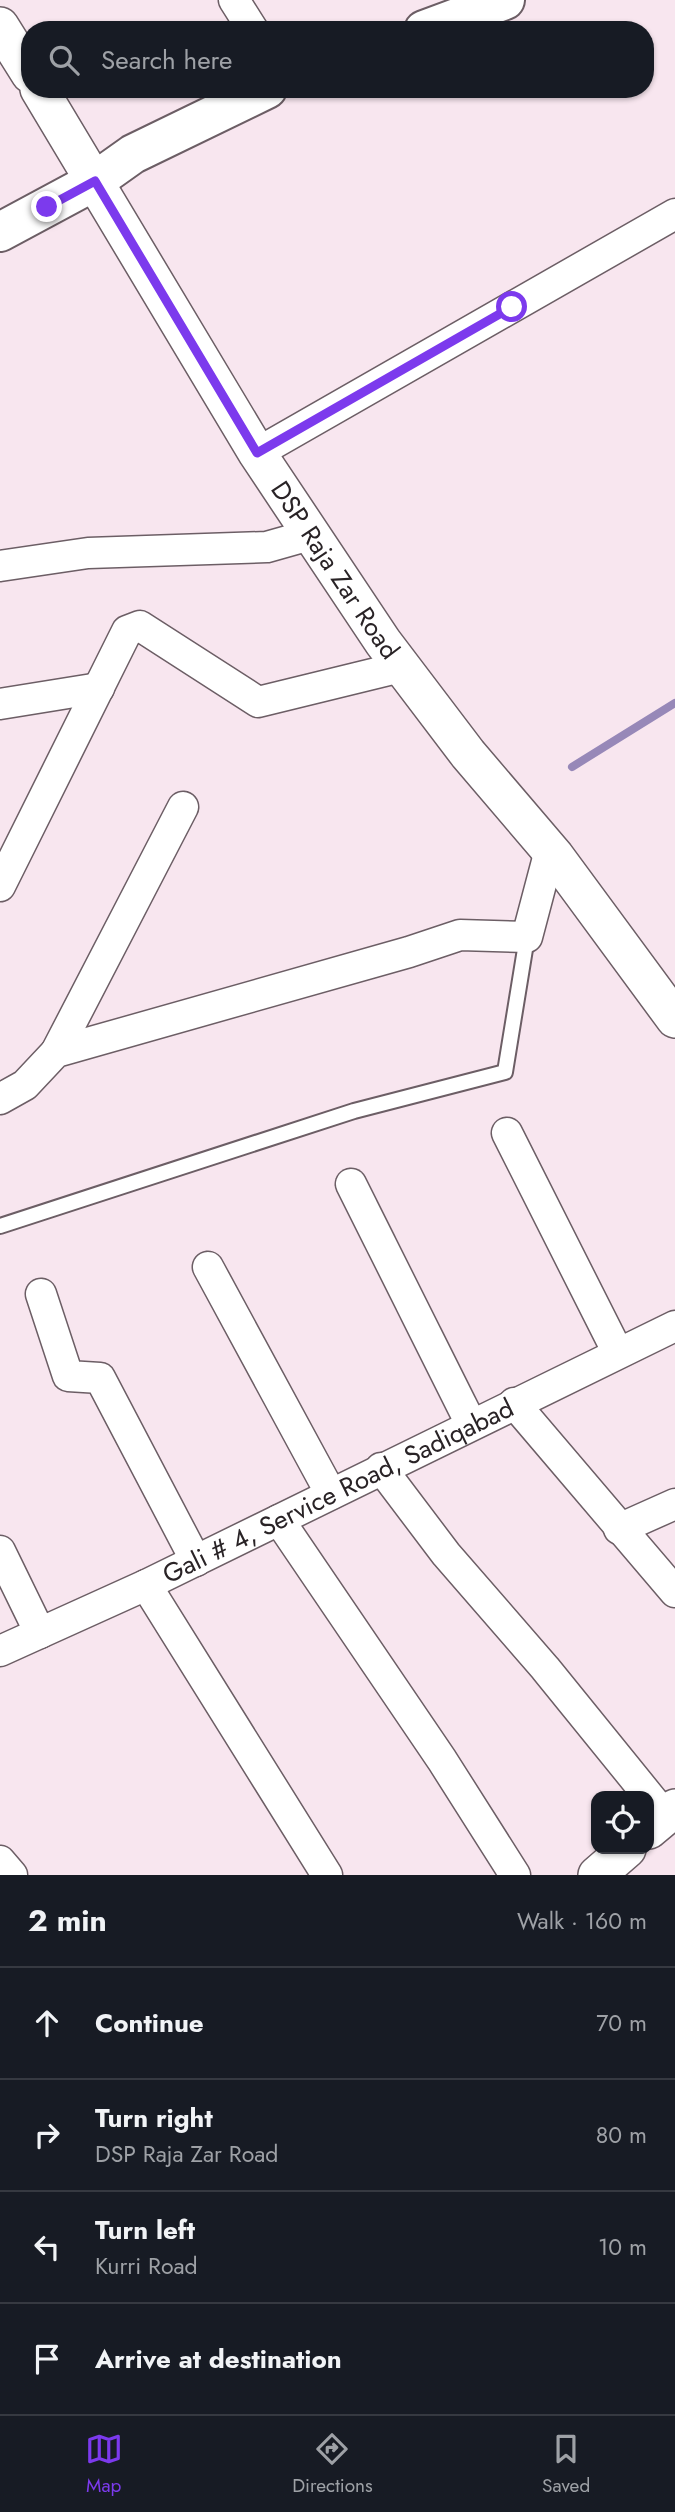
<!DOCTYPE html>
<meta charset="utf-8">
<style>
body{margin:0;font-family:Jost,sans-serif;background:#242831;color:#f1f3f6}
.controls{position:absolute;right:21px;bottom:21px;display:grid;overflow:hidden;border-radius:14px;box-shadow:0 2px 5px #0004}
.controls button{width:63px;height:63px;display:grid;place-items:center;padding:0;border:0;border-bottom:2px solid #363941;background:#171b24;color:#f1f3f6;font:35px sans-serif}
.stop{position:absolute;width:21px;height:21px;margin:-16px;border:5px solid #7c3aed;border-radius:50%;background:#fff}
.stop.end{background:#7c3aed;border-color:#fff;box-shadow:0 2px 7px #0008}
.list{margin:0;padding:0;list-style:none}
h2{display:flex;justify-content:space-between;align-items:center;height:91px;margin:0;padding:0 28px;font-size:30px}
h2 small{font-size:23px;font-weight:400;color:#9ea1a6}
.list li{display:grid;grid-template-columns:46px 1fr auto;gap:21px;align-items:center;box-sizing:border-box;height:112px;padding:0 28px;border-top:2px solid #363941}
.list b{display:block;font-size:26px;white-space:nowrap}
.list p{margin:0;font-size:23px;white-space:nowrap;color:#9ea1a6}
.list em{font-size:23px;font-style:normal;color:#9ea1a6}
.icon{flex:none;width:38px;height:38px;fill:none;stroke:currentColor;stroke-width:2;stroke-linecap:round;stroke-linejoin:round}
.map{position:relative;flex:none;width:675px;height:1875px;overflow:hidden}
.search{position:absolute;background:#171b24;box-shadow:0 2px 5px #0004;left:21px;right:21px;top:21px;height:77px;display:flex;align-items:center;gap:18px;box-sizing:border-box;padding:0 24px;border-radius:28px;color:#9ea1a6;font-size:26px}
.sheet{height:539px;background:#171b24}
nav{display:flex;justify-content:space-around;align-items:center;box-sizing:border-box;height:98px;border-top:2px solid #363941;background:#171b24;font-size:19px;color:#9ea1a6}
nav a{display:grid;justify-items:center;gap:4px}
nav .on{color:#7c3aed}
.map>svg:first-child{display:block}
</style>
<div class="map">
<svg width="675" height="1875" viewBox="0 0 675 1875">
<rect width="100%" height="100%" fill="#f8e6ef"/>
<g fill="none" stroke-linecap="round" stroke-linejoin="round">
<polyline stroke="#9788b8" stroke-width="8" points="572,767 675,703"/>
<g stroke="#6c5e65" stroke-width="18">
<polyline id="service" points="0,1226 354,1111 505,1072 527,937"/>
</g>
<g stroke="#6c5e65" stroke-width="33">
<g id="minor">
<polyline points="234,0 253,30"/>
<polyline points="257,453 675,214"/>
<polyline points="0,566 88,553 267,547 313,534"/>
<polyline points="0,704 99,688"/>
<polyline points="0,886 127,631 140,626 258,702 401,667"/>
<polyline points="56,1052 183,807"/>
<polyline points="0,1099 25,1085 56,1052 409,952 460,935 527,937 550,850"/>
<polyline points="507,1133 618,1353"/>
<polyline points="351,1184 471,1424"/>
<polyline points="208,1267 331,1494"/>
<polyline points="41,1294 68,1376 100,1378 196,1561"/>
<polyline points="514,1403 675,1592"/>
<polyline points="381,1468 446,1554 545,1668 665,1816"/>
<polyline points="279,1520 442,1760 515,1875"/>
<polyline points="619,1529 675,1504"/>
<polyline points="0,1551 40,1633"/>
<polyline points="146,1585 327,1875"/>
<path id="s1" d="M0,1651L146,1585L675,1326"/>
<polyline points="0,1861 12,1875"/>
</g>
</g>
<g stroke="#6c5e65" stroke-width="40">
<g id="tertiary">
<polyline points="0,26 30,74"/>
<path id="s2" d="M39,89L257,453L383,642L468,754L555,856L675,1019"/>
<polyline points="649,1830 675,1808"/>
<polyline points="597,1875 627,1849"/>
</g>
</g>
<g stroke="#6c5e65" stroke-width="42">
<g id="secondary">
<polyline points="424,30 505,0"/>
<polyline points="0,232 95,181 133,154 267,89"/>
</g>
</g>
<use href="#service" stroke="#fff" stroke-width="14"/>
<use href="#minor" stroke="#fff" stroke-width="30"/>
<use href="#tertiary" stroke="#fff" stroke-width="37"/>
<use href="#secondary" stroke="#fff" stroke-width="38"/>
</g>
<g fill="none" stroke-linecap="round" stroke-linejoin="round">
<polyline stroke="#7c3aed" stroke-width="9" points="47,207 95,181 257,453 512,307"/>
</g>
<g text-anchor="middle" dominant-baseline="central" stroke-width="7" stroke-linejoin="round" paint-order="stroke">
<g font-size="26" fill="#292326" stroke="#f8e6ef">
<text stroke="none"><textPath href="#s2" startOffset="565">DSP Raja Zar Road</textPath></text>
<text stroke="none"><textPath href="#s1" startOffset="374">Gali # 4, Service Road, Sadiqabad</textPath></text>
</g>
</g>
</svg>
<div class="controls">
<button><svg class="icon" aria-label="locate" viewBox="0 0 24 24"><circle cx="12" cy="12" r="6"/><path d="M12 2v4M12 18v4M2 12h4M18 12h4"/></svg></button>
</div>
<div class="stop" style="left:512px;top:307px"></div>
<div class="stop end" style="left:47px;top:207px"></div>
<div class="search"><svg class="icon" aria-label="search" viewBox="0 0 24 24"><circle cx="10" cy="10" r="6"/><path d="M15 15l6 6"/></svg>Search here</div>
</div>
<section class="sheet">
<h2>2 min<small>Walk · 160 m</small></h2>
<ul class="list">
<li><svg class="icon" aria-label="ahead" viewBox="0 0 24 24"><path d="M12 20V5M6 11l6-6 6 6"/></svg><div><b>Continue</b></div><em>70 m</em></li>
<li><svg class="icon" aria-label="right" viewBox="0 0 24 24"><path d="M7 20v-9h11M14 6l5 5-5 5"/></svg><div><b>Turn right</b><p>DSP Raja Zar Road</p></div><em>80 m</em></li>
<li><svg class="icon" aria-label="left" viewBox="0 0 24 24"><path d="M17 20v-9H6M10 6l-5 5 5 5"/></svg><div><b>Turn left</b><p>Kurri Road</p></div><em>10 m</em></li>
<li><svg class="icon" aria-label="arrive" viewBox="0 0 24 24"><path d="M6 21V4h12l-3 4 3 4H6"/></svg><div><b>Arrive at destination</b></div></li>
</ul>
</section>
<nav>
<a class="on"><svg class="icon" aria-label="map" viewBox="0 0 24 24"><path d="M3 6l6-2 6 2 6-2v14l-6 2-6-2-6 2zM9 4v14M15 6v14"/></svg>Map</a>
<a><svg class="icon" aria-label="directions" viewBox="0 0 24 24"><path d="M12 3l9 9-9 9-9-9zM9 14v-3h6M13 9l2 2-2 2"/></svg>Directions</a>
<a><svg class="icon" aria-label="saved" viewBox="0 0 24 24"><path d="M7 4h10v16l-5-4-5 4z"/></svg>Saved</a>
</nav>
